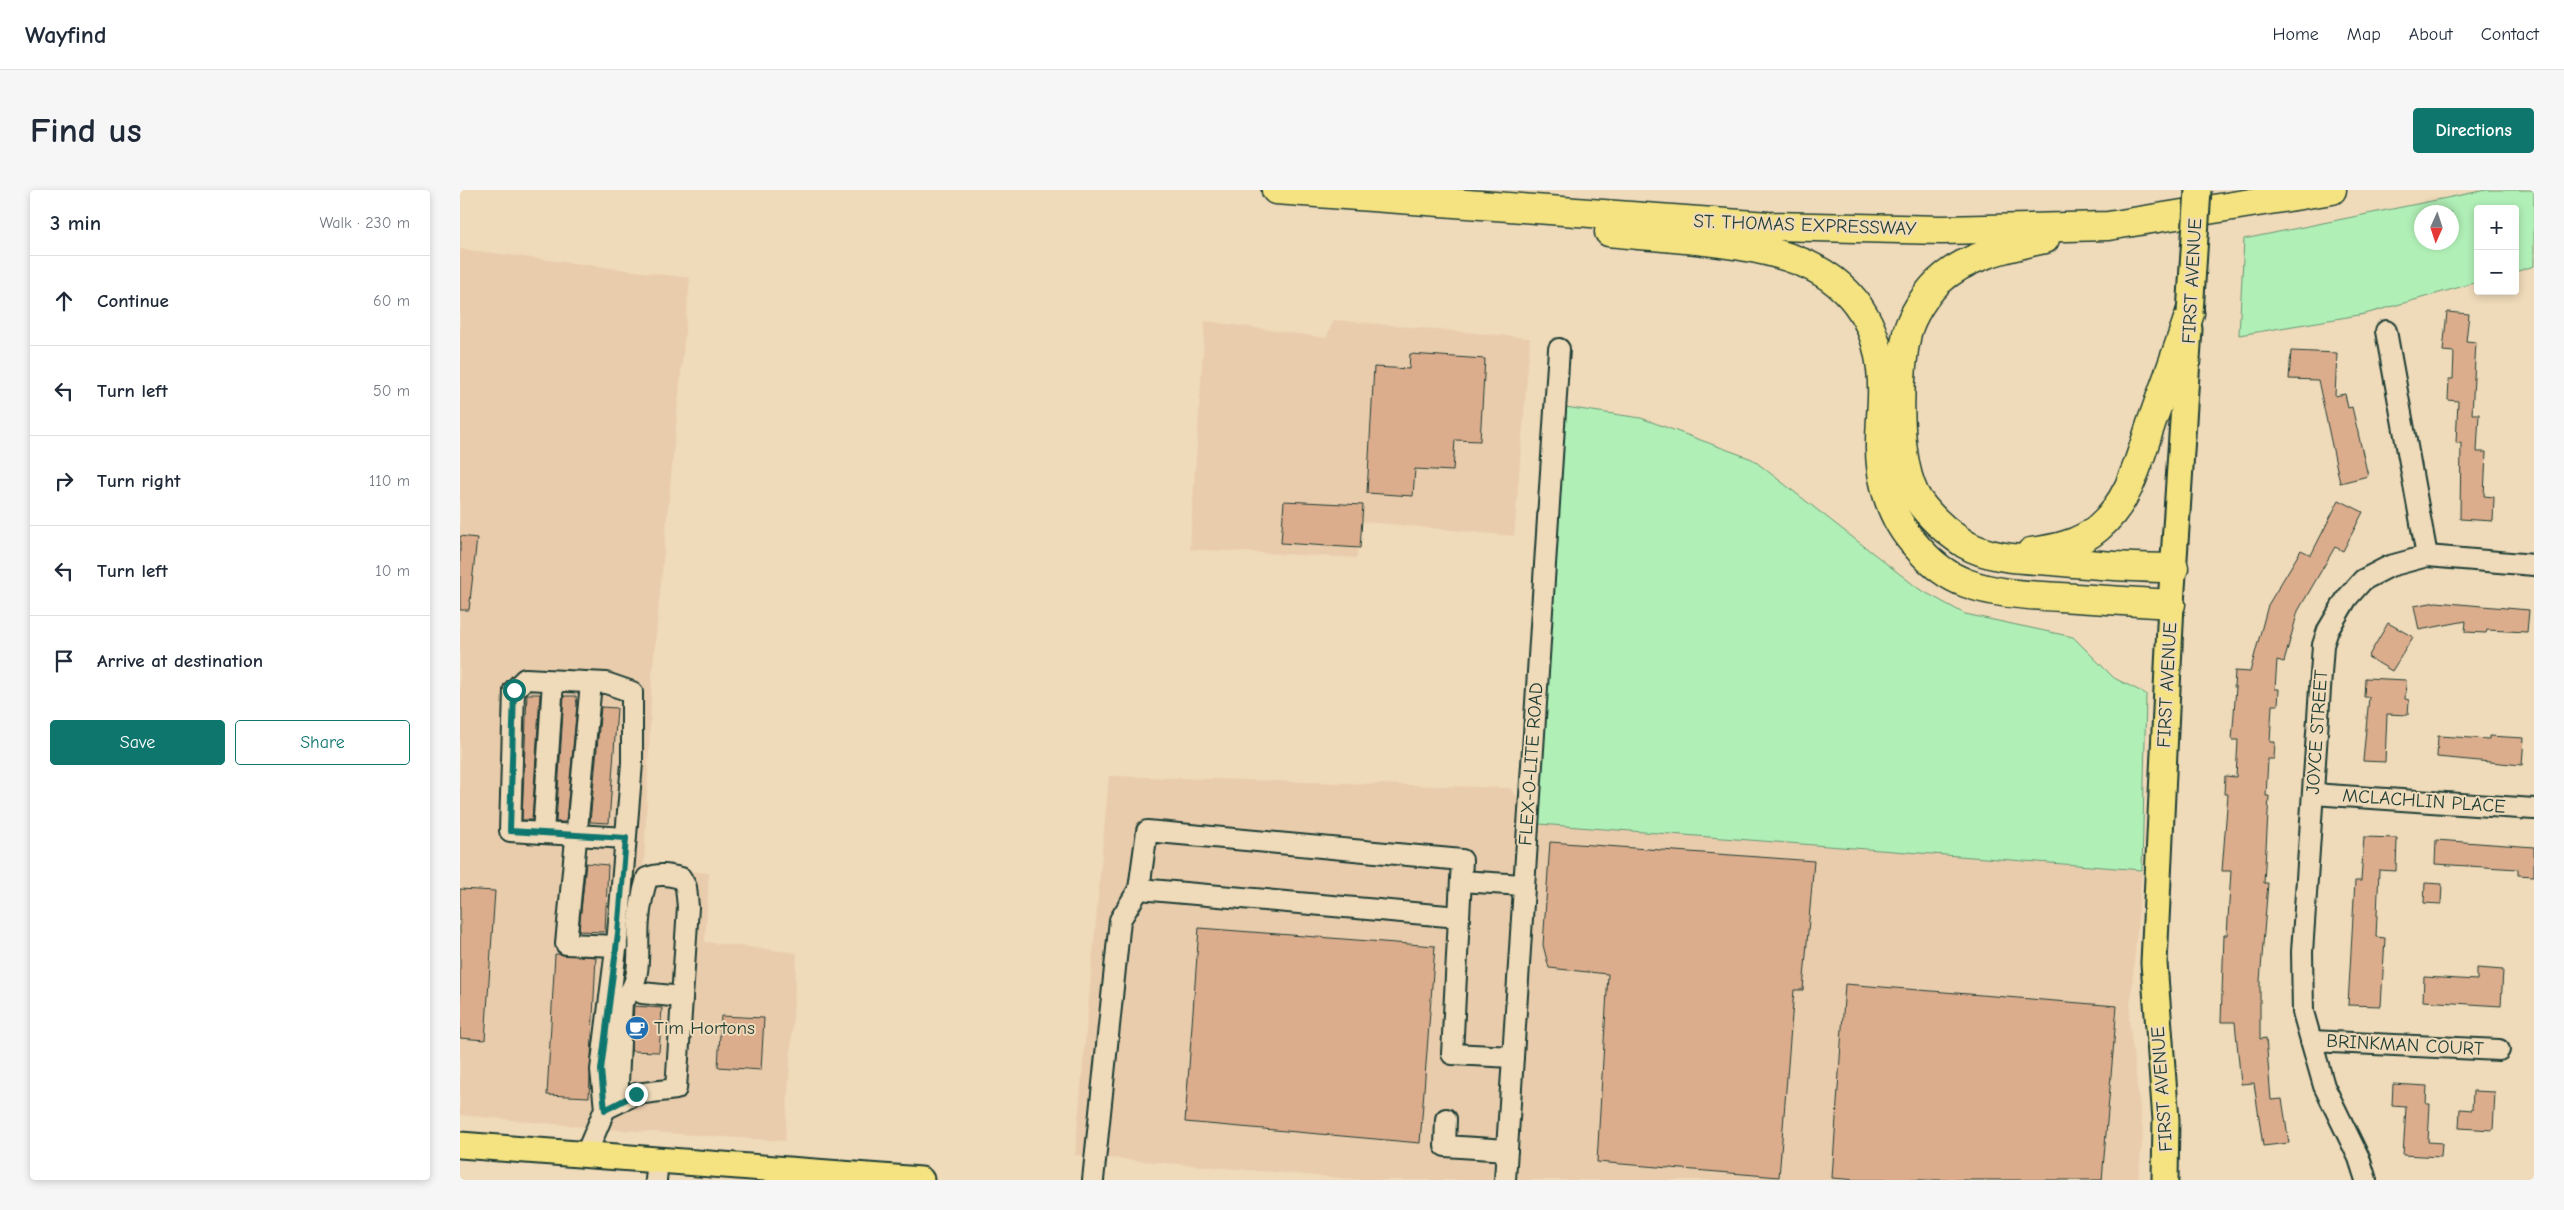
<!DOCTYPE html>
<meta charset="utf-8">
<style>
body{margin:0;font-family:"Comic Neue",sans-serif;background:#f6f6f7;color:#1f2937}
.controls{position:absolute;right:15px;top:15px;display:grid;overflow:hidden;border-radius:5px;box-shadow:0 2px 8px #0003}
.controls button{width:45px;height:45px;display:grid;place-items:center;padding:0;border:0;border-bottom:1px solid #e0e1e3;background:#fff;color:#1f2937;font:25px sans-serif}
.compass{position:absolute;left:1954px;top:15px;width:45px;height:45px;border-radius:50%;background:#fff;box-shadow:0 2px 8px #0003;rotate:183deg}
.stop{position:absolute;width:15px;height:15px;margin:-11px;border:4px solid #0f766e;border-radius:50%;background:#fff}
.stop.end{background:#0f766e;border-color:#fff;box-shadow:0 1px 5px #0008}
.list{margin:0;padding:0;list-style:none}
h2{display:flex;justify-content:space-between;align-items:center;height:65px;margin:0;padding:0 20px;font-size:21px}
h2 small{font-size:16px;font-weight:400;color:#747a83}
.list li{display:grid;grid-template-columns:32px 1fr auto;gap:15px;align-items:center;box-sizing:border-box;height:90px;padding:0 20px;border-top:1px solid #e0e1e3}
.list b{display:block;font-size:19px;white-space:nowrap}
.list em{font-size:16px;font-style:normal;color:#747a83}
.actions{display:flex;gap:10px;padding:15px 20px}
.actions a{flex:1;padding:11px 0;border:1px solid #0f766e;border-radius:5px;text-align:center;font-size:18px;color:#0f766e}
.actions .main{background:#0f766e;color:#fff}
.icon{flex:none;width:28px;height:28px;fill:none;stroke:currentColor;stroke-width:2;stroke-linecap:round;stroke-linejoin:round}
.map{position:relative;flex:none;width:2074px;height:990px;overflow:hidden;border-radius:5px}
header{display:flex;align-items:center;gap:30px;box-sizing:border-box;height:70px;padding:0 25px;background:#fff;border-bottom:1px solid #e0e1e3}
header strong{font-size:24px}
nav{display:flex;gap:28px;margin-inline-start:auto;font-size:18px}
.intro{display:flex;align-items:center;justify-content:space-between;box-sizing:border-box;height:120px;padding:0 30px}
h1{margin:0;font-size:35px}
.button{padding:12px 22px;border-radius:5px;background:#0f766e;color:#fff;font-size:18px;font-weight:700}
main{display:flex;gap:30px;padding:0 30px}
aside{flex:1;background:#fff;border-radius:5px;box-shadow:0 2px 8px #0003}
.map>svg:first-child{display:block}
</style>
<header>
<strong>Wayfind</strong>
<nav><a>Home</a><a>Map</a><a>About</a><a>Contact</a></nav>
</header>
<div class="intro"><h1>Find us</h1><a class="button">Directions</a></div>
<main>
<aside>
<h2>3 min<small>Walk · 230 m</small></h2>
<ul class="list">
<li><svg class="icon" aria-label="ahead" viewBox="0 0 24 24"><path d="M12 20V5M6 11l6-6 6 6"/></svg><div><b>Continue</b></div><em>60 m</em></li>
<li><svg class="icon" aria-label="left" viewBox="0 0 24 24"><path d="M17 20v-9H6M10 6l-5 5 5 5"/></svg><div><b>Turn left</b></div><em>50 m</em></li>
<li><svg class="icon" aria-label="right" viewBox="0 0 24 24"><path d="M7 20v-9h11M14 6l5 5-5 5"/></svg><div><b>Turn right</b></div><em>110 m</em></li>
<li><svg class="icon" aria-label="left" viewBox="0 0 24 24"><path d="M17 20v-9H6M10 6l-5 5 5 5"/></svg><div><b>Turn left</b></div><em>10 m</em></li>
<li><svg class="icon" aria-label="arrive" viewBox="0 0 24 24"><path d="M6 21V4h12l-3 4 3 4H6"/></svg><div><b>Arrive at destination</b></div></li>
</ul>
<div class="actions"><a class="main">Save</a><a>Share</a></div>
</aside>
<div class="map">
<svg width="2074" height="990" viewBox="0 0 2074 990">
<rect width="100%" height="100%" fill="#efdab9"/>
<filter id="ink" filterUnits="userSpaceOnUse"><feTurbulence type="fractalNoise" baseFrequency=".02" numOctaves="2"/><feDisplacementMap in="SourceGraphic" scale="10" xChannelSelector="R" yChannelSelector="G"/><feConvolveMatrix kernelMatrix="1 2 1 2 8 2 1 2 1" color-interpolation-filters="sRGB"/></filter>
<g filter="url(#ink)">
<g fill="#e9ccac">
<polygon points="0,59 230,88 192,486 184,677 249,683 245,752 337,763 325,951 147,939 0,925"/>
<polygon points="874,130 1070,148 1054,346 898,331 897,368 730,359 745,131 866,148"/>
<polygon points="649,586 1050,598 1079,634 1682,680 1669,830 1683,944 1678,990 904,990 615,965"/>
</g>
<g fill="#b0efb6" stroke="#689675" fill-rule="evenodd">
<path d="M2026,0H2074V76L2055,82V19H2018V92L1905,124L1779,145L1784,49ZM1961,22H1991V52H1961Z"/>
<polygon points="1105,217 1181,228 1292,269 1459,399 1505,424 1613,447 1654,488 1686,504 1682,680 1079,634"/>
</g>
<g fill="#dcad8d" stroke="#1f3d34">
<polygon points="1987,122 2009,124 2006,151 2016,152 2012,224 2019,224 2017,262 2026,262 2024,306 2034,307 2033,331 2000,329 2001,253 1996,253 1998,211 1988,210 1989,189 1993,189 1994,162 1983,161"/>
<polygon points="1831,161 1877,163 1875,206 1885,204 1888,218 1892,217 1908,286 1880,293 1858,190 1829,189"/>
<polygon points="950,164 1025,169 1020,251 995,250 993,281 955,279 953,306 907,303 914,177 949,179"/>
<polygon points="1879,310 1903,322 1883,361 1875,357 1838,421 1824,472 1817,470 1815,499 1819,499 1818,515 1812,515 1810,552 1815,552 1814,569 1808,569 1806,606 1809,606 1804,693 1808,693 1800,791 1800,849 1806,848 1811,910 1822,909 1829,953 1803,956 1794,893 1781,894 1775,832 1761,832 1764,745 1767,745 1771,681 1762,681 1768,604 1764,604 1765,586 1776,587 1778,550 1772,550 1776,497 1774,497 1775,481 1790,482 1808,415 1841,360 1851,365"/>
<polygon points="824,311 903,315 900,358 821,353"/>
<polygon points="0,346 17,348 9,420 0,420"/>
<polygon points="1976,412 2069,420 2067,442 2027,440 2026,443 2005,442 2006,431 1959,440 1954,416"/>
<polygon points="1928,433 1953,447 1932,481 1908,467"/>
<polygon points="1905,488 1946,490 1945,509 1949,510 1948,525 1927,524 1925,572 1903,571 1909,507 1904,507"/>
<polygon points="67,504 80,504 72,630 62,630"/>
<polygon points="104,506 116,506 117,515 106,632 96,632"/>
<polygon points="141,517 157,518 149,633 130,632"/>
<polygon points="1978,546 2029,549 2029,546 2064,548 2062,575 1977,567"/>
<polygon points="1904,647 1937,648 1936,681 1919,680 1916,747 1925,748 1921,816 1888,815 1895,691 1901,691"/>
<polygon points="1976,650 2074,657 2074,686 2058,685 2058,679 1975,674"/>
<polygon points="1090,652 1354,671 1343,800 1334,800 1319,987 1137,972 1148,784 1089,778 1083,755"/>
<polygon points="126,673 148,675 145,742 119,741"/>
<polygon points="1965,693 1982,694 1981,714 1964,713"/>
<polygon points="0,699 35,701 25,850 0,848"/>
<polygon points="739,738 975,756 960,953 725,932"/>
<polygon points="95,764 136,767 129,907 87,905"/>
<polygon points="2017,778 2043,780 2041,816 1963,811 1964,787 2017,790"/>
<polygon points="1385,794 1657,816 1642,990 1397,990 1372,988"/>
<polygon points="174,816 202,818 199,862 171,861"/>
<polygon points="261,826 304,828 301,880 258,877"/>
<polygon points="1933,894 1967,896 1966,914 1970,914 1968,952 1982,953 1981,967 1943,965 1946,917 1932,916"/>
<polygon points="2013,901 2035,902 2033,940 1999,938 2000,919 2012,920"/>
</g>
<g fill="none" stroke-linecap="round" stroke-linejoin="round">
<g stroke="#1f3d34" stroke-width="24">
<g id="minor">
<polyline points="1926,141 1967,366"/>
<polyline points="131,493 106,754 157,756"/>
<polyline points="1853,604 2074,619"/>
<polyline points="83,643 93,491"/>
<polyline points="1001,691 1063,695"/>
<polyline points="999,727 1002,670 687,641 679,699 999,727 992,864 1053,867"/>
<polyline points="182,803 222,807"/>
<polyline points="1851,851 2039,860"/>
<polyline points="145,919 141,880 158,743 172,573 172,502 146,493 65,489 54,500 50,641 166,648"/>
<polyline points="986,929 985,956 1047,960"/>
<path d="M126,964L145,919L176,904L216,899L228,717L226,697L221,688C208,685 199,683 187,688C183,702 180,716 179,730C176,757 185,791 162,811L157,913"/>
<polyline points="196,990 198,969"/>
<polyline points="633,990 660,730 679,699"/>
<polyline points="1045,990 1099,159"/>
<polyline points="1906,990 1899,968 1864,896 1843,822 1842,762 1863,455 1868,440 1887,408 1903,390 1930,376 1967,366 2074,375"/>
</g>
</g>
<g stroke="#1f3d34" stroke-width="29">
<g id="major">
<polyline points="0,955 461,990"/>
<polyline points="1705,990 1706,930 1694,773 1711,414 1729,139"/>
</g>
</g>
<g stroke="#1f3d34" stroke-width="31">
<g id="highway">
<polyline points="816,0 1308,36 1482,40 1648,36 1872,0"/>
<path d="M1149,42C1210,49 1303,50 1356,79C1406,106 1424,154 1422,209C1421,236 1417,265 1424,292C1429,316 1441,340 1458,358C1471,373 1487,386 1506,393C1535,404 1569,405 1600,407C1637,409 1674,412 1711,414"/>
<path d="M1585,49C1548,57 1507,65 1478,92C1465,105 1452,125 1447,143C1438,185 1435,273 1458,310C1470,327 1488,343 1505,354C1530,369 1565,369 1593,371C1634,375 1673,378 1714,378"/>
<path d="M1571,362C1594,359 1620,354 1638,338C1671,310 1679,269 1692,231C1705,195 1718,159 1730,123"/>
</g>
</g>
<use href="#minor" stroke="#efdab9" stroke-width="20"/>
<use href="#major" stroke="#f5e382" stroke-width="25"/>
<use href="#highway" stroke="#f5e382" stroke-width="28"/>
<g stroke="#1f3d34" stroke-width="29" stroke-linecap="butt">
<polyline id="major-bridge" points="1730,123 1738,0"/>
</g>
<use href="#major-bridge" stroke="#f5e382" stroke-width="25"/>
</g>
</g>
<g fill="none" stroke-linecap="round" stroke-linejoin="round" filter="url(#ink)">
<polyline stroke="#0f766e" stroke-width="6" points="54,500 50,641 166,648 158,743 141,880 145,920 176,904"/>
</g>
<defs>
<g id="cafe-disc" transform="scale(1.25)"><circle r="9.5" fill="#1f6fb2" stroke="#efdab9"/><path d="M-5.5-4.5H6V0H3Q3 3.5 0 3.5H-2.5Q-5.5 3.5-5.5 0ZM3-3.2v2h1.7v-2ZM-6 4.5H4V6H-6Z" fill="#fff"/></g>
</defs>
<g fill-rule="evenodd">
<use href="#cafe-disc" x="177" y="838"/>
</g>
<g text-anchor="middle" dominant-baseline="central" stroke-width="4" stroke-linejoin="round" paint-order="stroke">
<g font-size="19" fill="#1f3d34" stroke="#efdab9">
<text transform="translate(1345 35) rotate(2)">ST. THOMAS EXPRESSWAY</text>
<text transform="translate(1732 91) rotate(-87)">FIRST AVENUE</text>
<text transform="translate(1707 495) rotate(-87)">FIRST AVENUE</text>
<text transform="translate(1857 542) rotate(-86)">JOYCE STREET</text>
<text transform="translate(1071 574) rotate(-86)">FLEX-O-LITE ROAD</text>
<text transform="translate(1964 611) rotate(4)">MCLACHLIN PLACE</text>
<text transform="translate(1945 855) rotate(3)">BRINKMAN COURT</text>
<text transform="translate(1702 899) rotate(-94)">FIRST AVENUE</text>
</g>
<g font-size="19" fill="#1f3d34" stroke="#efdab9" text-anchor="start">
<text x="194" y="838">Tim Hortons</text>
</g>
</g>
</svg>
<div class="controls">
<button>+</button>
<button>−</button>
</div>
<svg class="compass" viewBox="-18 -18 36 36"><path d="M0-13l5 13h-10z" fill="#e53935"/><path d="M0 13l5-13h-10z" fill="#747a83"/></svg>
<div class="stop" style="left:54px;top:500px"></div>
<div class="stop end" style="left:176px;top:904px"></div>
</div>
</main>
